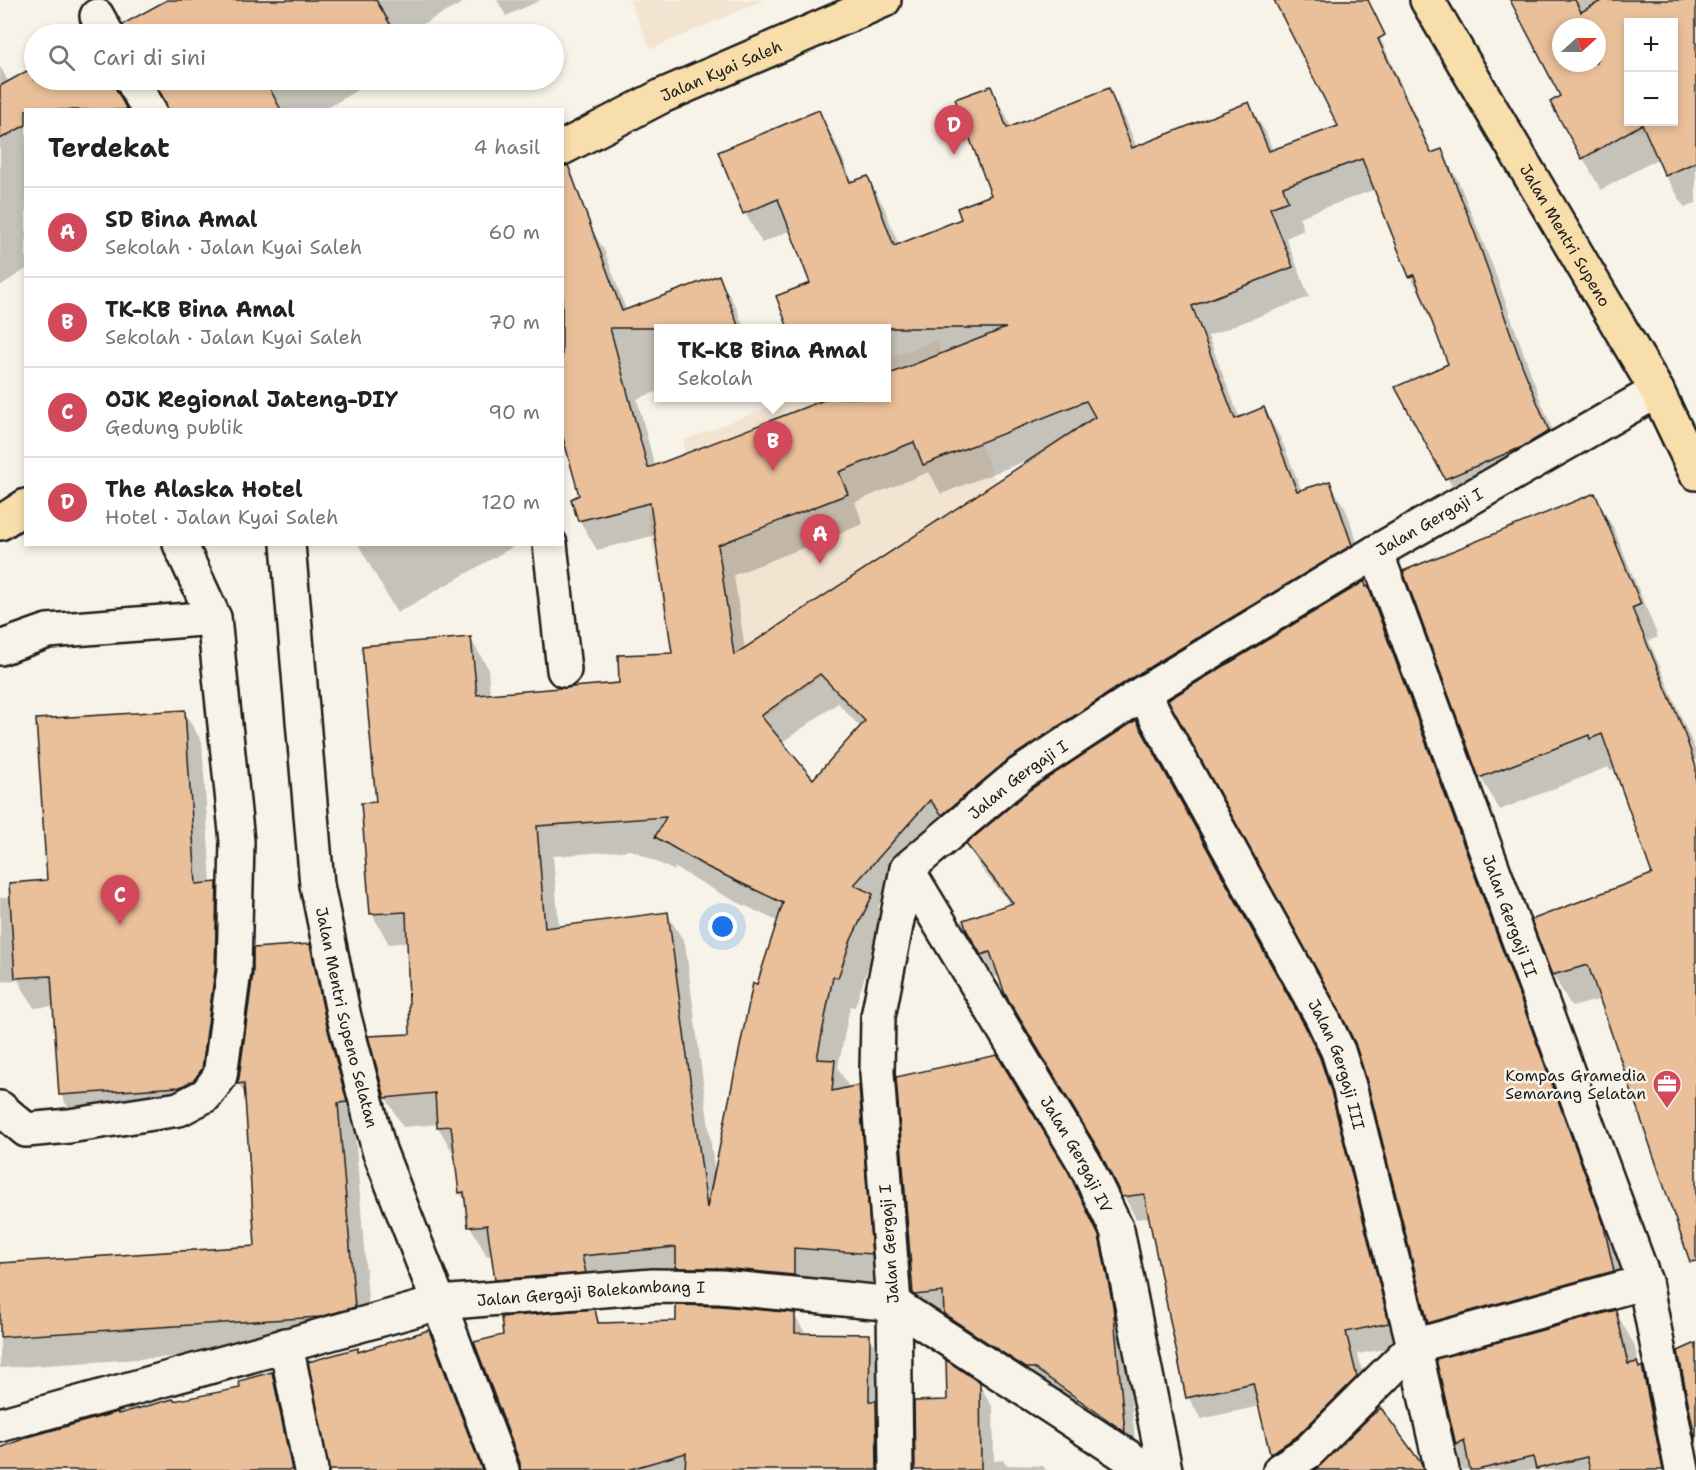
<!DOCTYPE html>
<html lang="id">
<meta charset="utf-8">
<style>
body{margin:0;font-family:"Shantell Sans",sans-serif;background:#f6f6f6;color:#222}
.controls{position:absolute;right:18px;top:18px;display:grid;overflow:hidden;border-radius:0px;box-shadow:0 3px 9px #0003}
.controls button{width:54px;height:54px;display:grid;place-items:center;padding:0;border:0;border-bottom:2px solid #e0e0e0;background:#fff;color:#222;font:30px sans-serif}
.compass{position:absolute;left:1552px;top:18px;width:54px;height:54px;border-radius:50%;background:#fff;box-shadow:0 3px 9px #0003;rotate:69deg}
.you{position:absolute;left:723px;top:927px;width:21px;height:21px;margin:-15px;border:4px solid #fff;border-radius:50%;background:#1a73e8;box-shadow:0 0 0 9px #1a73e833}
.badge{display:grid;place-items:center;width:39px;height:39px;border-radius:50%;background:#d1495b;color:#fff;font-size:20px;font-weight:700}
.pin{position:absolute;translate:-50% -50px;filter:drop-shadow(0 2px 3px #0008)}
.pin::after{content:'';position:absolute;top:32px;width:21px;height:18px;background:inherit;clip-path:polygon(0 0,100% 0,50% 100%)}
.popup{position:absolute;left:654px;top:324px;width:237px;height:78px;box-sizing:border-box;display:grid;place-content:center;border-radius:0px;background:#fff;filter:drop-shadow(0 2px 4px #0005);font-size:20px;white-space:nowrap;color:#767676}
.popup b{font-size:22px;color:#222}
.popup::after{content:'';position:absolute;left:50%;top:100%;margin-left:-12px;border:12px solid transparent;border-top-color:#fff}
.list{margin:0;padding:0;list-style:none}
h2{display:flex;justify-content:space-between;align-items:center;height:78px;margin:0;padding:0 24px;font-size:26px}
h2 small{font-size:20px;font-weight:400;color:#767676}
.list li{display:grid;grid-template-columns:39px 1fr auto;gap:18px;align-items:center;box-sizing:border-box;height:90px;padding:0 24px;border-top:2px solid #e0e0e0}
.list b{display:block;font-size:22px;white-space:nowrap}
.list p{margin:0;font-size:20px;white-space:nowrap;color:#767676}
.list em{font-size:20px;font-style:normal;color:#767676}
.icon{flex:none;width:33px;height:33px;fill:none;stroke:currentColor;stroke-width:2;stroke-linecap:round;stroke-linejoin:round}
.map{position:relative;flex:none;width:1696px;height:1470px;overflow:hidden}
.search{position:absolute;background:#fff;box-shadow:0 3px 9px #0003;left:24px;top:24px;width:540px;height:66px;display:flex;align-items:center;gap:15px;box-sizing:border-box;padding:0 21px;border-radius:33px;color:#767676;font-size:22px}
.panel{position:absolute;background:#fff;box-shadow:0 3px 9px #0003;left:24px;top:108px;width:540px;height:438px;border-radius:0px}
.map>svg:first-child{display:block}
</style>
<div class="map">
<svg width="1696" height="1470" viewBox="0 0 1696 1470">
<rect width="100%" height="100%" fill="#f7f3e8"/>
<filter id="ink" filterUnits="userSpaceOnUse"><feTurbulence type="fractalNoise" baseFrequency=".0167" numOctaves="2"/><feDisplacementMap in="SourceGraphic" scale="12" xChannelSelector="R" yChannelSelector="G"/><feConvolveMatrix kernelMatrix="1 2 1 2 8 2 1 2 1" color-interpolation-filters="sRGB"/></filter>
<g filter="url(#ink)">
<g fill="#f3e4d1">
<polygon points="629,0 764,0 651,49"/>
<polygon points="936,340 1021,540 946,587 732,741 674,693 668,637 647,514 684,477 684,440 792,398 887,398 887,359"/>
</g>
<g fill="#0003" fill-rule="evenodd">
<polygon points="170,0 468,0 404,34 127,34 125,25"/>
<polygon points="497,0 541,0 506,16"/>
<path d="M1280,0H1354L1364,10L1381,40L1433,154L1441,151L1458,180L1493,267L1539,396L1565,462L1464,508L1397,388L1450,365L1427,306L1410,276L1376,189L1299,217L1304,230L1286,238L1309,297L1208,336L1240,419L1264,409L1281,439L1302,491L1330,482L1347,512L1368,575L948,829L878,906L889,925L867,970L855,1007L850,1006L838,1068L850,1089L858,1087L875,1116L888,1284L810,1277L811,1305L741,1298L514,1309L497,1279L493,1256H487L470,1226L467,1205L460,1192L455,1156L438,1127V1124L403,1127L386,1098L411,1035L409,942L389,944L372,914L363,805L377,803L470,638L488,668L490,696L621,685L674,654L656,535L597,550L580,521L573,499L581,496L588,222L605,252L626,310L719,277L736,307L744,328H659V391L637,399L655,467L819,403L816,398H887V328H790L778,297L811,284L791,230L762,243L745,213L818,112L835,141L853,183L867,177L884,207L899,246L963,219L993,196L990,88L1007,117L1011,128L1109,90L1126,120L1137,148L1249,104L1266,133L1273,151L1340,127ZM1033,458L1034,459L745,649L734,575L863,524L855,502L929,472L941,494ZM838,703L861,728L813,782L781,743ZM632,850L675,871L674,867L725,896L779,922L758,985L715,1175L685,943L667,914L559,928L553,856Z"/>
<path d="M1533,0H1696V203L1685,208L1666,176L1659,158L1601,190L1583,158L1562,97ZM1628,22H1674V122H1628ZM1561,27H1597V63H1561Z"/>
<polygon points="0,66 9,83 34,69 34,80 374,80 324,110 169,110 167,102 163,97 151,94 133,110 26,110 26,269 0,286"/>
<polygon points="1594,495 1613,527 1658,637 1649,641 1696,752 1696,1234 1601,999 1572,1007 1553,975 1653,874 1616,769 1610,771 1608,767 1500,810 1481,778 1405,572"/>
<polygon points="358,544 518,544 397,613"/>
<polygon points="1364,583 1380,609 1615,1245 1626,1293 1441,1344 1429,1322"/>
<polygon points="184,712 202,742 211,884 216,884 234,914 219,1100 78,1125 61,1095 55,1006 34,1008 18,980 0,982 0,898 12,897 48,881"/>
<polygon points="1149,744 1318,1050 1333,1082 1401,1346 1358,1354 1369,1400 1281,1470 1272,1453 1260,1406 1201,1419 1188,1397 1150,1217 1136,1219 1104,1157 1000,976 995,977 968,931 1011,905 980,867 968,845"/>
<polygon points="309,945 327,976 363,1132 355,1133 371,1337 338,1346 0,1368 0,1265 256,1248 247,1098 238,1083"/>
<path d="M1066,1172L1080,1195L1111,1260L1125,1328L1136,1453L959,1337L946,1315L927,1316L914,1293ZM955,1320L1033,1371L1032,1373L955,1324Z"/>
<polygon points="594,1311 601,1324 678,1322 794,1315 806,1334 869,1335 882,1358 890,1470 522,1470"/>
<polygon points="1615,1311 1634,1344 1640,1369 1642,1368 1661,1401 1674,1470 1462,1470 1438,1360"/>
<polygon points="428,1331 442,1355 485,1470 331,1470 357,1350 359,1353"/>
<polygon points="272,1374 285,1397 300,1470 6,1470 0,1454 0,1449 118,1416 242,1389"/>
<polygon points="979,1384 993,1408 994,1461 1003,1460 1006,1465 1043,1466 1046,1470 916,1470 949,1402"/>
</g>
<g fill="#eac09a" stroke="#1c1c1c" stroke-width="1.5" fill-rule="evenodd">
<polygon points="167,0 376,0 396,34 126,34 123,24"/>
<path d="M1274,0H1368L1385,35L1378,39L1431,153L1442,149L1476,236L1522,365L1549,431L1522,447L1445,479L1395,387L1448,364L1414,275L1409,277L1362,159L1283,187L1288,201L1270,208L1293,267L1192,306L1235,419L1264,407L1297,491L1330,481L1352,545L1133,677L1010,758L942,815L930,800L854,885L873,894L851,940L838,978L833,977L817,1059L835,1060L832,1091L859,1085L872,1254L794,1248V1275L723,1268H676V1247L582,1256L586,1273L495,1280L487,1225L468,1227L464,1192L459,1193L451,1126L437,1127L435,1093L385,1098L368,1036L410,1034L406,912L370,914L361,803L376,802L362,646L471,637L477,695L619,683L618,655L672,653L650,503L578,521L571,499L579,495L562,434V167L568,165L622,311L719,275L739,328H610L648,468L829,398H887V375L1006,328H788L776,296L810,283L778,199L743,214L718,152L819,110L850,182L868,176L894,246L961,219L957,208L991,195L955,99L991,86L1007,128L1109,88L1132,148L1249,102L1269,151L1338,126ZM1086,401L1095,417L734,655L718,545L848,494L839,472L914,442L923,465ZM820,674L865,721L813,779L761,716ZM666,817L655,837L705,866L783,903L757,984L753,983L707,1208L668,912L545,928L537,826Z"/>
<path d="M1510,0H1575L1581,12L1603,0H1696V162L1665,176L1642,124L1582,159L1550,102L1560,96ZM1629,22H1674V122H1629ZM1561,27H1597V63H1561Z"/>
<polygon points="34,67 34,80 113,80 116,89 127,110 26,110 26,125 0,139 0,86"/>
<polygon points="153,80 281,80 283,82 270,89 281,110 168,110 165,101"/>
<polygon points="1595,493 1641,604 1632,608 1683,729 1696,767 1696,1261 1690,1262 1588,965 1552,975 1531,920 1652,874 1602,734 1590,739 1589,735 1479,778 1403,571"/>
<polygon points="1365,581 1366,587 1368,586 1603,1222 1614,1271 1428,1323 1367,1081 1355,1043 1338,1008 1168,700"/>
<polygon points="185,710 196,884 217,882 215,970 202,1069 194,1080 180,1087 59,1095 51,976 15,978 9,883 47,880 36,719"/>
<polygon points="1136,720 1305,1026 1320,1058 1331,1091 1389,1323 1346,1332 1357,1377 1296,1437 1270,1454 1253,1383 1186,1398 1144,1194 1122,1197 1100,1152 1005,994 990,952 981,955 967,931 963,920 1013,903 966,844 1031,789"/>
<polygon points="310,944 326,1022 347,1102 338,1103 355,1307 320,1317 0,1337 0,1263 255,1246 244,1083 237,1084 239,1078 253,973 253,948"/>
<polygon points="997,1055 1068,1171 1099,1236 1113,1305 1125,1432 1034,1368 1026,1368 944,1314 943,1292 914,1295 913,1294 896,1077"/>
<polygon points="676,1305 720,1306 795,1313 795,1333 870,1334 869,1401 876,1401 877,1470 685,1470 686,1453 627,1470 520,1470 520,1463 474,1342 503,1335 501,1317 595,1309 598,1323 676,1321"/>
<polygon points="1616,1310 1628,1364 1637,1362 1639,1368 1642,1366 1663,1470 1590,1470 1587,1457 1536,1469 1533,1457 1477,1470 1470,1470 1464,1440 1456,1445 1436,1359"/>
<polygon points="429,1330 482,1470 329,1470 308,1362 358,1348 358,1352"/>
<polygon points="1696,1343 1696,1443 1678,1351"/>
<polygon points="946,1360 980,1383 981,1470 915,1470 914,1401 947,1400"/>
<polygon points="272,1372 292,1470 0,1470 0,1448 28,1437 118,1412 118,1414 173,1399 174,1401 240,1388 239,1381"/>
<polygon points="1381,1408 1421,1463 1423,1470 1315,1470 1370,1417"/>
</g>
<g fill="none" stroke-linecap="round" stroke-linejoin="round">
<g stroke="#1c1c1c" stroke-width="38">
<g id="minor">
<polyline points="97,16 107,34"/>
<polyline points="132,80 149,110"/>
<path id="s1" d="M288,544L317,885L344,1017L379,1150L439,1303L502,1470"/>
<polyline points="550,544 564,670"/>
<path id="s2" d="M1376,552L1645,1282L1682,1470"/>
<polyline points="0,648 48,631 214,618"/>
<path id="s3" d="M1143,693L1322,1017L1338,1051L1349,1086L1414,1346L1442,1470"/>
<path id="s4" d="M907,869L1084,1162L1117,1230L1165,1470"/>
<polyline points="0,1108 26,1130 69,1126 179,1109 206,1095 220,1076 234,971 237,841 214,618 180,544"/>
<polyline points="286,1345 311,1470"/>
<path id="s5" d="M0,1425L439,1303L653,1286L721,1287L894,1304L1148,1470"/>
<path id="s6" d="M896,1470L894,1304L877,1073L878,1017L907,869L1020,774L1143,693L1376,552L1657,391"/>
<polyline points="1280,1470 1308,1452 1414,1346 1645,1282"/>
</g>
</g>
<g stroke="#1c1c1c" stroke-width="38">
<g id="major">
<path id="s7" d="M1427,0L1657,391L1696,473"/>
<path id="s8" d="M562,148L662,96L884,0"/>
<polyline points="0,523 26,506"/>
</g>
</g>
<use href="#minor" stroke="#f7f3e8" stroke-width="33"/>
<use href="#major" stroke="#f8deab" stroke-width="33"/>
</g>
</g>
<defs>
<g id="office-pin" transform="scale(1.5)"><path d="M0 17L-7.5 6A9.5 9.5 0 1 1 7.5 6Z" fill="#d1495b" stroke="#f7f3e8"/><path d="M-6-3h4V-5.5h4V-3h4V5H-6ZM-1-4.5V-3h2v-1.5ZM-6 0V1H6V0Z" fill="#fff"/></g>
</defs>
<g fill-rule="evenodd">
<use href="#office-pin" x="1667" y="1084"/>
</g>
<g text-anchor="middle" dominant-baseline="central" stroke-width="5" stroke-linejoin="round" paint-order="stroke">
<g font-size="16" fill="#1c1c1c" stroke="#f7f3e8">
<text stroke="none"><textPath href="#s8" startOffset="177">Jalan Kyai Saleh</textPath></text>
<text stroke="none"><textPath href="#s7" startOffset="273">Jalan Mentri Supeno</textPath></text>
<text stroke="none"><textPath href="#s6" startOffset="1233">Jalan Gergaji I</textPath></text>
<text stroke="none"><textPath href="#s6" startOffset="747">Jalan Gergaji I</textPath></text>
<text stroke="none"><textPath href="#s2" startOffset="388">Jalan Gergaji II</textPath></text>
<text stroke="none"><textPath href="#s1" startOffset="478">Jalan Mentri Supeno Selatan</textPath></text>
<text stroke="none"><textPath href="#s3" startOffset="420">Jalan Gergaji III</textPath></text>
<text stroke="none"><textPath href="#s4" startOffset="332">Jalan Gergaji IV</textPath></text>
<text transform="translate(889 1244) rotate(-94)">Jalan Gergaji I</text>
<text stroke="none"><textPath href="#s5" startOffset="608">Jalan Gergaji Balekambang I</textPath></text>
</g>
<g font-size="16" fill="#1c1c1c" stroke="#f7f3e8" text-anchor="end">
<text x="1646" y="1075">Kompas Gramedia<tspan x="1646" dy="18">Semarang Selatan</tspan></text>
</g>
</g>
</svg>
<div class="controls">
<button>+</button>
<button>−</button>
</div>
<svg class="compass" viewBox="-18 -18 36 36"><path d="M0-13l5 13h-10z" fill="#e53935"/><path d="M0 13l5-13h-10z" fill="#767676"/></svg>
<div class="you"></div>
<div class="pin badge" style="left:820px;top:564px">A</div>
<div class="pin badge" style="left:773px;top:471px">B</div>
<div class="popup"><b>TK-KB Bina Amal</b>Sekolah</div>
<div class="pin badge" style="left:120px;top:925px">C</div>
<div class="pin badge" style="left:954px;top:155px">D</div>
<div class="search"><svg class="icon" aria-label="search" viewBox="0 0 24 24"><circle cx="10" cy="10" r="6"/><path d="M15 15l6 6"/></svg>Cari di sini</div>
<section class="panel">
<h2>Terdekat<small>4 hasil</small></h2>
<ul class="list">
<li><span class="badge">A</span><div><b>SD Bina Amal</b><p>Sekolah · Jalan Kyai Saleh</p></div><em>60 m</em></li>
<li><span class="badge">B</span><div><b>TK-KB Bina Amal</b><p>Sekolah · Jalan Kyai Saleh</p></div><em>70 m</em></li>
<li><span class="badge">C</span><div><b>OJK Regional Jateng-DIY</b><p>Gedung publik</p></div><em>90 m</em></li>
<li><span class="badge">D</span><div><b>The Alaska Hotel</b><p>Hotel · Jalan Kyai Saleh</p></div><em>120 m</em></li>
</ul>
</section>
</div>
